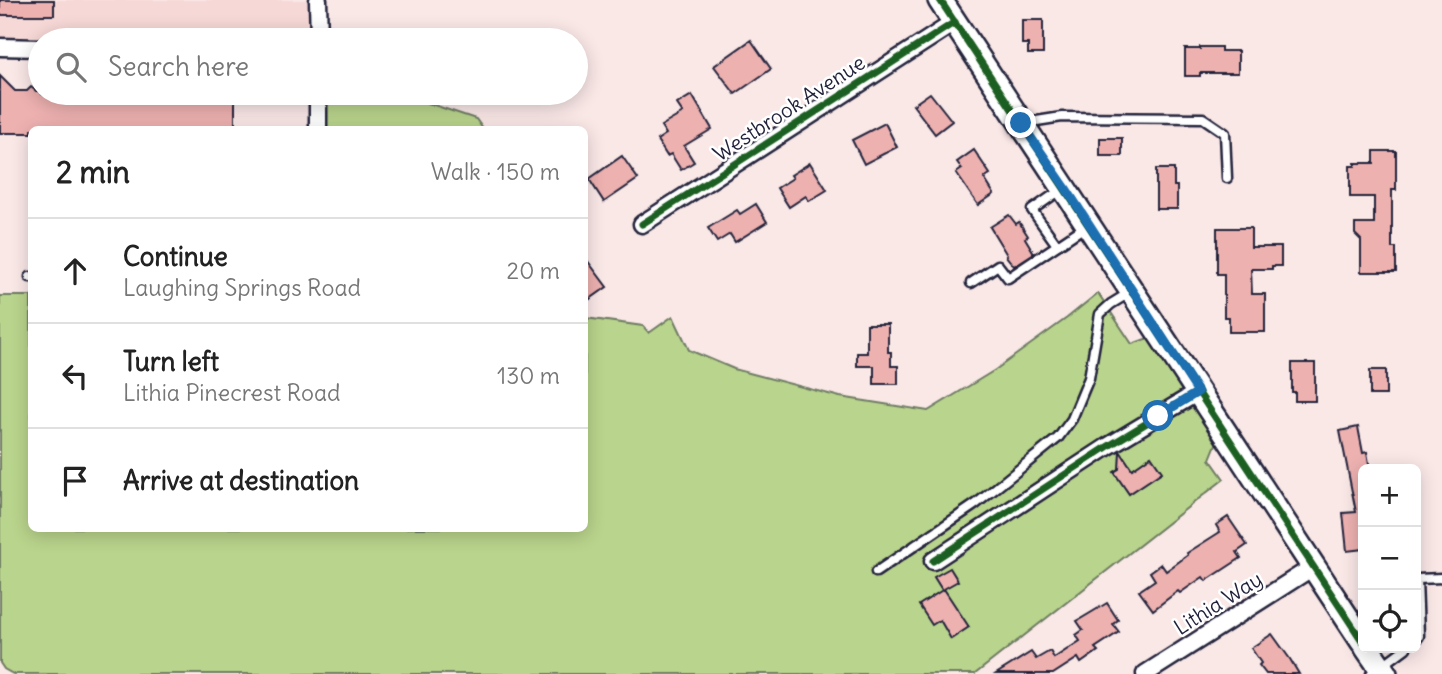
<!DOCTYPE html>
<meta charset="utf-8">
<style>
body{margin:0;font-family:Delius,sans-serif;background:#f6f6f6;color:#222}
.controls{position:absolute;right:21px;bottom:21px;display:grid;overflow:hidden;border-radius:10px;box-shadow:0 4px 18px #0003}
.controls button{width:63px;height:63px;display:grid;place-items:center;padding:0;border:0;border-bottom:2px solid #e0e0e0;background:#fff;color:#222;font:35px sans-serif}
.stop{position:absolute;width:21px;height:21px;margin:-16px;border:5px solid #1f6fb2;border-radius:50%;background:#fff}
.stop.end{background:#1f6fb2;border-color:#fff;box-shadow:0 2px 7px #0008}
.list{margin:0;padding:0;list-style:none}
h2{display:flex;justify-content:space-between;align-items:center;height:91px;margin:0;padding:0 28px;font-size:30px}
h2 small{font-size:23px;font-weight:400;color:#767676}
.list li{display:grid;grid-template-columns:46px 1fr auto;gap:21px;align-items:center;box-sizing:border-box;height:105px;padding:0 28px;border-top:2px solid #e0e0e0}
.list b{display:block;font-size:26px;white-space:nowrap}
.list p{margin:0;font-size:23px;white-space:nowrap;color:#767676}
.list em{font-size:23px;font-style:normal;color:#767676}
.icon{flex:none;width:38px;height:38px;fill:none;stroke:currentColor;stroke-width:2;stroke-linecap:round;stroke-linejoin:round}
.map{position:relative;flex:none;width:1442px;height:674px;overflow:hidden}
.search{position:absolute;background:#fff;box-shadow:0 4px 18px #0003;left:28px;top:28px;width:560px;height:77px;display:flex;align-items:center;gap:18px;box-sizing:border-box;padding:0 24px;border-radius:38px;color:#767676;font-size:26px}
.panel{position:absolute;background:#fff;box-shadow:0 4px 18px #0003;left:28px;top:126px;width:560px;height:406px;border-radius:10px}
.map>svg:first-child{display:block}
</style>
<div class="map">
<svg width="1442" height="674" viewBox="0 0 1442 674">
<rect width="100%" height="100%" fill="#fae8e7"/>
<filter id="ink" filterUnits="userSpaceOnUse"><feTurbulence type="fractalNoise" baseFrequency=".0143" numOctaves="2"/><feDisplacementMap in="SourceGraphic" scale="14" xChannelSelector="R" yChannelSelector="G"/><feConvolveMatrix kernelMatrix="1 2 1 2 8 2 1 2 1" color-interpolation-filters="sRGB"/></filter>
<g filter="url(#ink)">
<polygon fill="#f6d8d6" points="0,0 310,0 310,40 0,37"/>
<g fill="#b9d48c" stroke="#6e7b64" stroke-width="2">
<polygon points="327,98 425,102 476,119 483,129 326,129"/>
<polygon points="1098,293 1132,344 1151,337 1218,439 1210,459 1224,479 975,674 13,674 4,669 0,663 0,296 31,296 32,528 584,528 585,318 643,326 649,333 673,316 689,350 734,369 840,397 928,411 995,370 1067,318"/>
</g>
<g fill="#edb1b0" stroke="#22223b" stroke-width="2">
<rect x="0" y="0" width="54" height="15"/>
<polygon points="1022,20 1043,20 1043,54 1028,54 1028,44 1022,44"/>
<polygon points="751,40 771,69 735,94 714,66"/>
<polygon points="1200,47 1221,47 1221,51 1238,51 1238,73 1200,73 1200,76 1185,76 1185,49 1200,49"/>
<polygon points="0,76 15,91 27,91 31,87 36,91 40,91 42,94 57,95 57,99 84,99 84,93 100,93 100,98 205,99 205,96 235,96 235,128 220,130 32,130 32,133 0,133"/>
<polygon points="930,93 952,121 935,134 913,105"/>
<polygon points="692,95 712,129 684,146 694,162 681,170 671,154 667,156 657,140 666,134 661,126 683,113 677,104"/>
<polygon points="885,123 897,147 864,164 852,140"/>
<rect x="1100" y="138" width="22" height="18"/>
<polygon points="974,150 990,174 984,178 994,194 978,205 956,173 962,169 957,162"/>
<polygon points="1374,151 1396,151 1396,190 1392,190 1392,248 1396,248 1396,272 1361,272 1361,240 1355,234 1355,224 1374,224 1374,197 1350,197 1350,166 1355,166 1355,163 1374,163"/>
<polygon points="622,156 638,179 604,202 589,179"/>
<polygon points="810,163 827,190 809,201 806,196 789,207 777,188 793,178 791,175"/>
<polygon points="1156,169 1174,169 1174,186 1177,186 1177,209 1156,209"/>
<polygon points="756,204 767,222 735,242 730,234 717,242 708,228 737,210 740,214"/>
<polygon points="1009,215 1016,224 1019,222 1028,236 1025,238 1034,253 1014,266 1006,256 1007,255 990,227"/>
<polygon points="1217,228 1251,228 1251,247 1281,247 1281,266 1272,266 1272,269 1251,269 1252,294 1265,294 1265,332 1229,332 1229,317 1224,317 1224,274 1217,274"/>
<polygon points="584,256 607,287 590,299 584,291"/>
<polygon points="867,324 888,324 888,352 891,352 891,366 898,366 898,384 874,384 874,366 857,366 857,353 867,353"/>
<polygon points="1292,363 1315,363 1315,401 1295,401 1295,392 1292,392"/>
<rect x="1370" y="370" width="16" height="25"/>
<polygon points="1358,427 1363,453 1367,452 1370,469 1363,469 1363,549 1347,551 1343,513 1356,512 1340,431"/>
<polygon points="1120,451 1132,469 1151,456 1162,472 1129,494 1114,472 1119,469"/>
<polygon points="1228,517 1247,545 1237,552 1241,558 1206,581 1203,577 1180,593 1178,591 1153,610 1139,591 1155,580 1150,572 1161,564 1166,571 1188,555 1187,553 1220,532 1216,525"/>
<polygon points="950,568 958,581 942,590 934,577"/>
<polygon points="944,589 969,627 951,639 940,620 932,625 919,605"/>
<polygon points="1107,603 1118,620 1113,624 1119,632 1095,648 1098,651 1081,663 1078,658 1053,674 996,674 1031,652 1036,659 1050,651 1054,658 1080,641 1076,635 1083,630 1077,621"/>
<polygon points="1272,634 1290,659 1299,674 1266,674 1259,665 1261,663 1251,648"/>
</g>
<g fill="none" stroke-linecap="round" stroke-linejoin="round">
<g stroke="#22223b" stroke-width="13">
<g id="service">
<polyline points="1024,123 1062,117 1203,118 1225,133 1227,178"/>
<polyline points="1057,245 1032,210 1062,189"/>
<polyline points="30,277 32,277"/>
<polyline points="971,283 998,265 1008,278 1086,226"/>
<polyline points="876,572 976,504 1058,438 1072,419 1089,378 1100,314 1111,304 1129,293"/>
<polyline points="1416,640 1419,636 1417,579 1442,578"/>
<polyline points="1371,674 1406,648"/>
</g>
</g>
<g stroke="#22223b" stroke-width="21">
<g id="minor">
<polyline points="318,0 319,40"/>
<polyline points="0,47 40,48"/>
<polyline points="318,130 318,93"/>
<polyline points="642,224 955,22"/>
<polyline points="933,561 1107,447 1198,392"/>
<polyline points="1145,674 1313,567"/>
</g>
</g>
<g stroke="#22223b" stroke-width="28">
<g id="secondary">
<polyline points="940,0 1363,642"/>
<polyline points="1367,648 1385,674"/>
</g>
</g>
<use href="#service" stroke="#fff" stroke-width="8"/>
<use href="#minor" stroke="#fff" stroke-width="16"/>
<use href="#secondary" stroke="#fff" stroke-width="23"/>
<g stroke="#fff" stroke-width="11">
<g id="cycleway">
<polyline points="940,0 1363,642"/>
<polyline points="642,224 955,22"/>
<polyline points="933,561 1107,447 1198,392"/>
</g>
</g>
<use href="#cycleway" stroke="#1b5e20" stroke-width="7"/>
</g>
</g>
<g fill="none" stroke-linecap="round" stroke-linejoin="round" filter="url(#ink)">
<polyline stroke="#1f6fb2" stroke-width="9" points="1021,123 1065,187 1198,392 1158,416"/>
</g>
<g text-anchor="middle" dominant-baseline="central" stroke-width="5" stroke-linejoin="round" paint-order="stroke">
<g font-size="21" fill="#22223b" stroke="#fff">
<text transform="translate(789 108) rotate(-33)">Westbrook Avenue</text>
<text transform="translate(1218 603) rotate(-32)">Lithia Way</text>
</g>
</g>
</svg>
<div class="controls">
<button>+</button>
<button>−</button>
<button><svg class="icon" aria-label="locate" viewBox="0 0 24 24"><circle cx="12" cy="12" r="6"/><path d="M12 2v4M12 18v4M2 12h4M18 12h4"/></svg></button>
</div>
<div class="stop" style="left:1158px;top:416px"></div>
<div class="stop end" style="left:1021px;top:123px"></div>
<div class="search"><svg class="icon" aria-label="search" viewBox="0 0 24 24"><circle cx="10" cy="10" r="6"/><path d="M15 15l6 6"/></svg>Search here</div>
<section class="panel">
<h2>2 min<small>Walk · 150 m</small></h2>
<ul class="list">
<li><svg class="icon" aria-label="ahead" viewBox="0 0 24 24"><path d="M12 20V5M6 11l6-6 6 6"/></svg><div><b>Continue</b><p>Laughing Springs Road</p></div><em>20 m</em></li>
<li><svg class="icon" aria-label="left" viewBox="0 0 24 24"><path d="M17 20v-9H6M10 6l-5 5 5 5"/></svg><div><b>Turn left</b><p>Lithia Pinecrest Road</p></div><em>130 m</em></li>
<li><svg class="icon" aria-label="arrive" viewBox="0 0 24 24"><path d="M6 21V4h12l-3 4 3 4H6"/></svg><div><b>Arrive at destination</b></div></li>
</ul>
</section>
</div>
